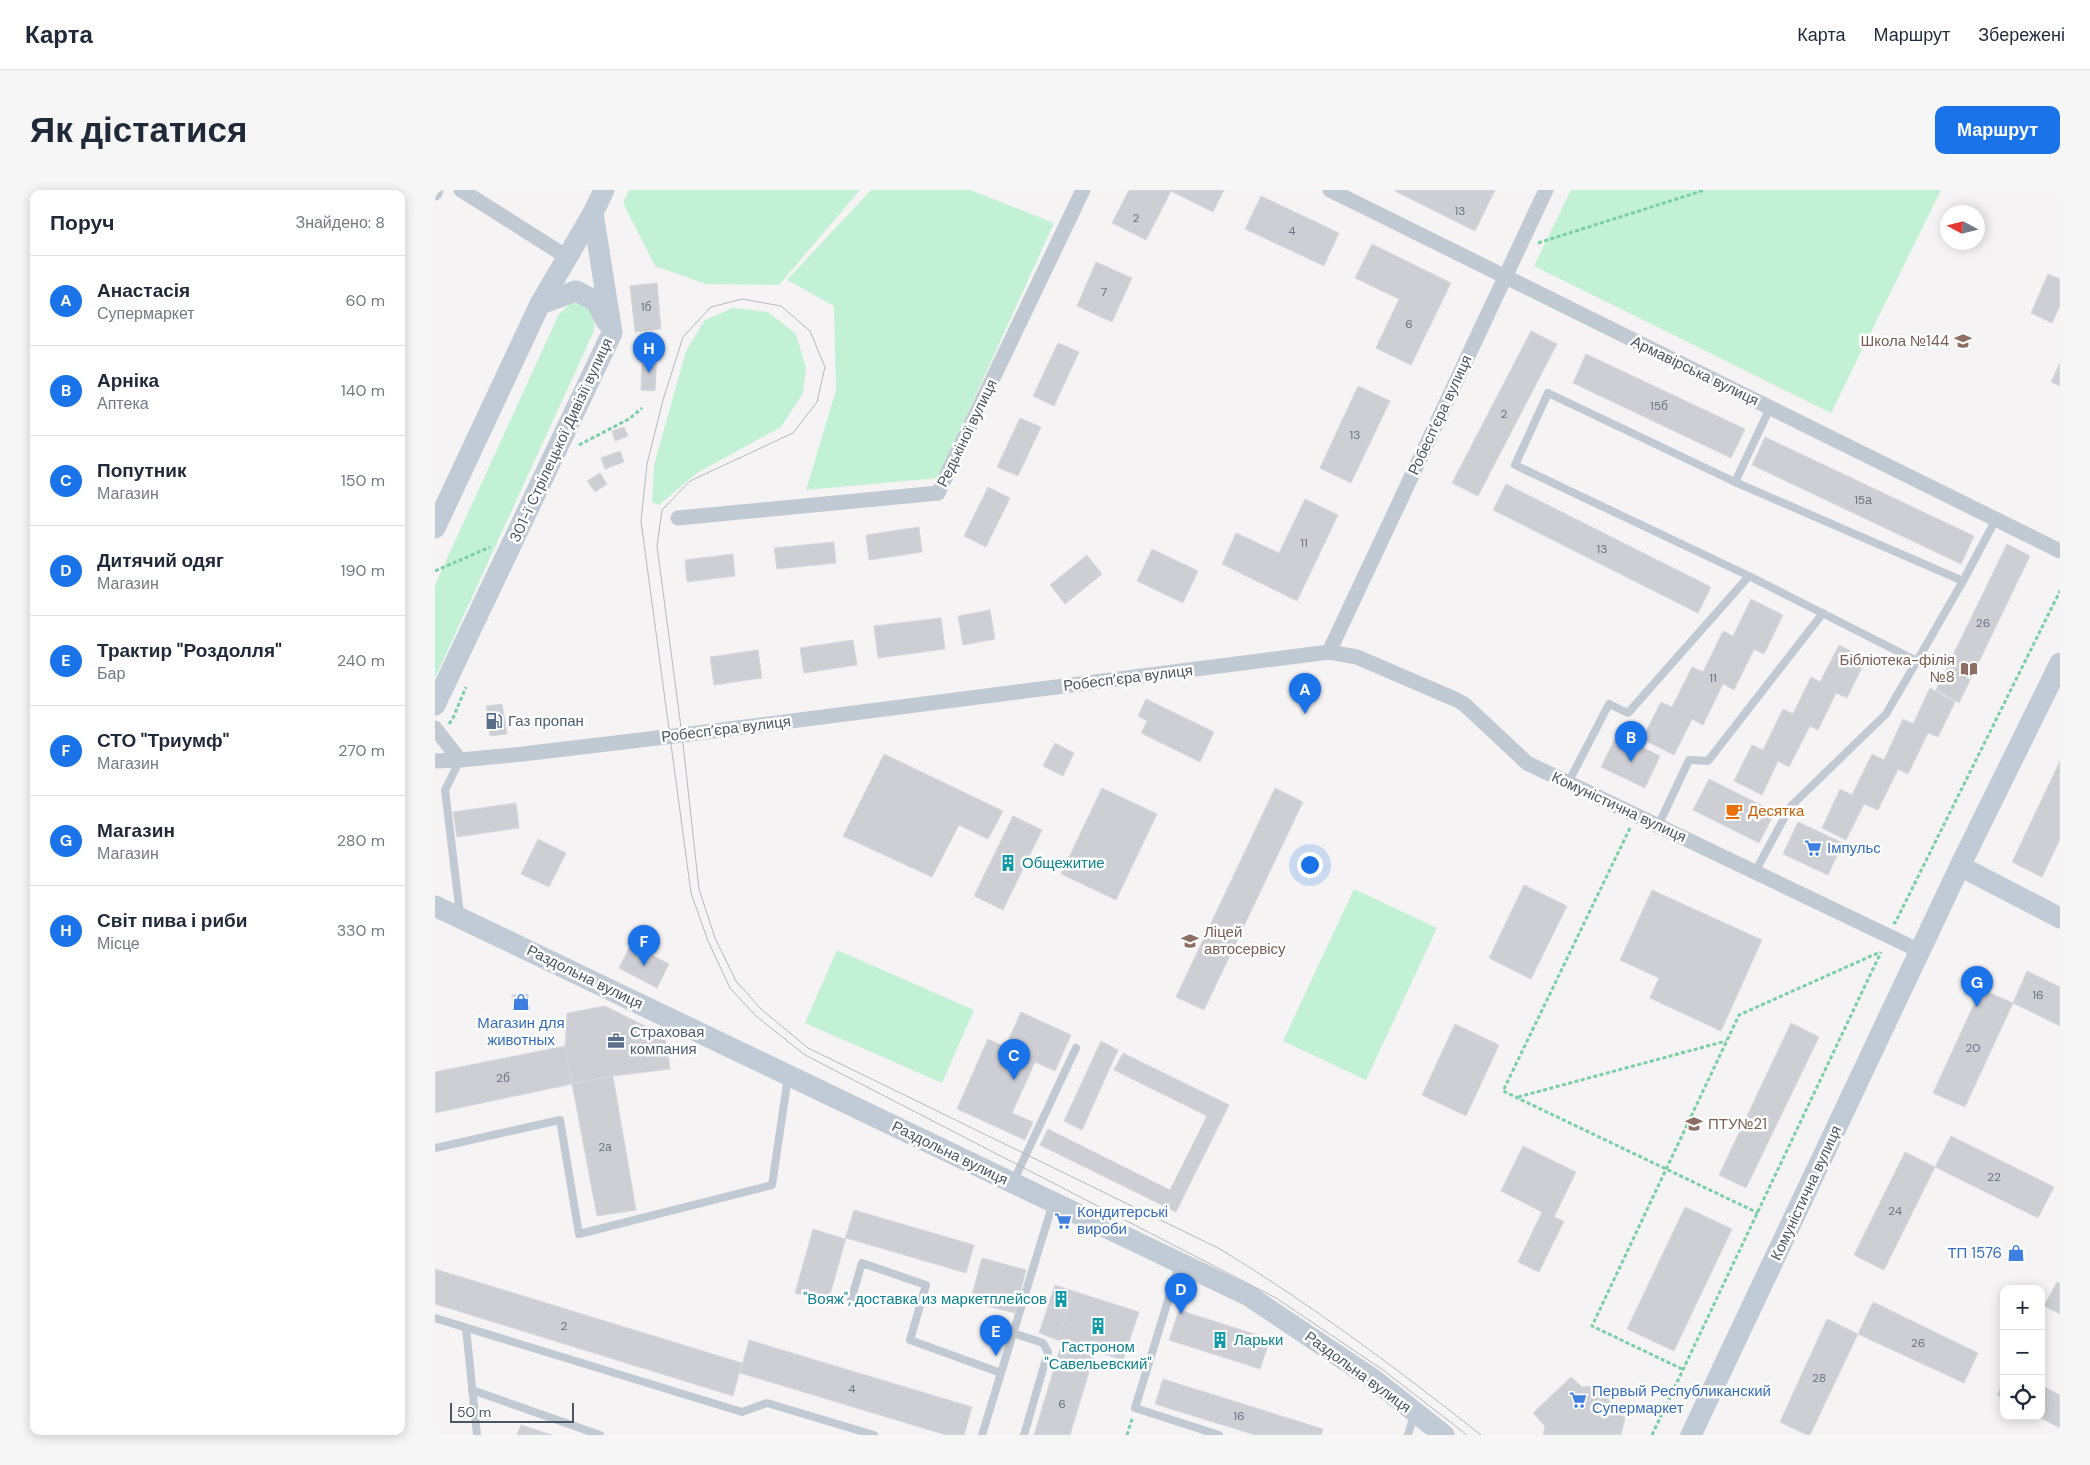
<!DOCTYPE html>
<html lang="uk">
<meta charset="utf-8">
<style>
body{margin:0;font-family:"DM Sans",sans-serif;background:#f6f6f7;color:#1f2937}
.controls{position:absolute;right:15px;bottom:15px;display:grid;overflow:hidden;border-radius:10px;box-shadow:0 2px 12px #0003}
.controls button{width:45px;height:45px;display:grid;place-items:center;padding:0;border:0;border-bottom:1px solid #e0e1e3;background:#fff;color:#1f2937;font:25px sans-serif}
.compass{position:absolute;left:1505px;top:15px;width:45px;height:45px;border-radius:50%;background:#fff;box-shadow:0 2px 12px #0003;rotate:277deg}
.scale{position:absolute;left:15px;bottom:12px;width:124px;box-sizing:border-box;padding-left:5px;border:2px solid #4a5661;border-top:0;font-size:14px;line-height:18px;white-space:nowrap;color:#4a5661;-webkit-text-stroke:4px #fff;paint-order:stroke}
.you{position:absolute;left:874px;top:674px;width:18px;height:18px;margin:-12px;border:4px solid #fff;border-radius:50%;background:#1a73e8;box-shadow:0 0 0 8px #1a73e833}
.badge{display:grid;place-items:center;width:32px;height:32px;border-radius:50%;background:#1a73e8;color:#fff;font-size:16px;font-weight:700}
.pin{position:absolute;translate:-50% -41px;filter:drop-shadow(0 1px 2px #0008)}
.pin::after{content:'';position:absolute;top:26px;width:18px;height:15px;background:inherit;clip-path:polygon(0 0,100% 0,50% 100%)}
.list{margin:0;padding:0;list-style:none}
h2{display:flex;justify-content:space-between;align-items:center;height:65px;margin:0;padding:0 20px;font-size:21px}
h2 small{font-size:16px;font-weight:400;color:#747a83}
.list li{display:grid;grid-template-columns:32px 1fr auto;gap:15px;align-items:center;box-sizing:border-box;height:90px;padding:0 20px;border-top:1px solid #e0e1e3}
.list b{display:block;font-size:19px;white-space:nowrap}
.list p{margin:0;font-size:16px;white-space:nowrap;color:#747a83}
.list em{font-size:16px;font-style:normal;color:#747a83}
.icon{flex:none;width:28px;height:28px;fill:none;stroke:currentColor;stroke-width:2;stroke-linecap:round;stroke-linejoin:round}
.map{position:relative;flex:none;width:1625px;height:1245px;overflow:hidden;border-radius:10px}
header{display:flex;align-items:center;gap:30px;box-sizing:border-box;height:70px;padding:0 25px;background:#fff;border-bottom:1px solid #e0e1e3}
header strong{font-size:24px}
nav{display:flex;gap:28px;margin-inline-start:auto;font-size:18px}
.intro{display:flex;align-items:center;justify-content:space-between;box-sizing:border-box;height:120px;padding:0 30px}
h1{margin:0;font-size:35px}
.button{padding:12px 22px;border-radius:10px;background:#1a73e8;color:#fff;font-size:18px;font-weight:700}
main{display:flex;gap:30px;padding:0 30px}
aside{flex:1;background:#fff;border-radius:10px;box-shadow:0 2px 12px #0003}
.map>svg:first-child{display:block}
</style>
<header>
<strong>Карта</strong>
<nav><a>Карта</a><a>Маршрут</a><a>Збережені</a></nav>
</header>
<div class="intro"><h1>Як дістатися</h1><a class="button">Маршрут</a></div>
<main>
<aside>
<h2>Поруч<small>Знайдено: 8</small></h2>
<ul class="list">
<li><span class="badge">A</span><div><b>Анастасія</b><p>Супермаркет</p></div><em>60 m</em></li>
<li><span class="badge">B</span><div><b>Арніка</b><p>Аптека</p></div><em>140 m</em></li>
<li><span class="badge">C</span><div><b>Попутник</b><p>Магазин</p></div><em>150 m</em></li>
<li><span class="badge">D</span><div><b>Дитячий одяг</b><p>Магазин</p></div><em>190 m</em></li>
<li><span class="badge">E</span><div><b>Трактир &quot;Роздолля&quot;</b><p>Бар</p></div><em>240 m</em></li>
<li><span class="badge">F</span><div><b>СТО &quot;Триумф&quot;</b><p>Магазин</p></div><em>270 m</em></li>
<li><span class="badge">G</span><div><b>Магазин</b><p>Магазин</p></div><em>280 m</em></li>
<li><span class="badge">H</span><div><b>Світ пива і риби</b><p>Місце</p></div><em>330 m</em></li>
</ul>
</aside>
<div class="map">
<svg width="1625" height="1245" viewBox="0 0 1625 1245">
<rect width="100%" height="100%" fill="#f5f3f3"/>
<g fill="#c3f1d5">
<polygon points="194,0 425,0 344,95 271,94 220,76 188,13"/>
<polygon points="436,0 535,0 619,33 503,288 371,300 401,200 399,116 352,90"/>
<polygon points="1136,0 1506,0 1396,223 1099,76"/>
<polygon points="136,113 151,114 160,127 159,141 0,488 0,395 124,124"/>
<polygon points="298,118 333,122 361,144 371,178 368,203 346,237 262,283 224,315 217,312 219,275 251,161 270,130"/>
<polygon points="919,699 1002,738 931,890 848,851"/>
<polygon points="402,760 539,820 507,893 370,833"/>
</g>
<g fill="#cdcfd5" stroke="#d7d9de">
<polygon points="694,0 789,0 778,22 736,1 711,50 677,33"/>
<polygon points="960,0 1060,0 1040,41 960,1"/>
<polygon points="826,6 904,43 889,76 810,39"/>
<polygon points="937,54 1016,93 976,175 941,158 964,109 920,88"/>
<polygon points="661,72 697,88 677,132 642,116"/>
<polygon points="1613,84 1625,89 1625,116 1617,133 1596,123"/>
<polygon points="222,93 226,139 200,142 195,96"/>
<polygon points="1096,141 1122,154 1043,306 1017,293"/>
<polygon points="623,153 644,162 619,216 598,206"/>
<polygon points="207,164 222,165 220,201 206,200"/>
<polygon points="1151,164 1310,239 1296,268 1138,193"/>
<polygon points="1625,173 1625,196 1616,192"/>
<polygon points="923,196 955,211 916,293 885,278"/>
<polygon points="585,228 606,237 583,286 562,277"/>
<polygon points="189,237 193,246 180,251 177,241"/>
<polygon points="1330,247 1539,346 1526,374 1317,275"/>
<polygon points="185,261 189,272 170,279 166,268"/>
<polygon points="165,283 172,294 160,302 152,291"/>
<polygon points="1071,294 1276,397 1263,423 1058,320"/>
<polygon points="553,297 575,308 551,357 529,346"/>
<polygon points="870,309 903,325 862,411 787,374 801,343 844,363"/>
<polygon points="484,337 487,362 434,370 431,345"/>
<polygon points="399,352 401,373 342,379 339,358"/>
<polygon points="1572,354 1595,366 1524,513 1501,500"/>
<polygon points="717,359 763,381 748,413 702,391"/>
<polygon points="298,364 300,386 252,392 250,370"/>
<polygon points="652,365 667,384 630,414 615,395"/>
<polygon points="1316,409 1348,425 1329,464 1319,459 1299,500 1288,494 1268,535 1257,529 1239,565 1207,549 1226,512 1237,517 1257,477 1268,482 1288,441 1298,446"/>
<polygon points="555,420 560,449 528,455 523,426"/>
<polygon points="506,428 510,459 443,468 439,436"/>
<polygon points="418,450 422,475 369,483 365,458"/>
<polygon points="1404,455 1431,469 1412,508 1401,503 1383,540 1375,536 1354,577 1343,571 1327,605 1299,591 1317,555 1328,560 1348,519 1358,524 1376,487 1385,492"/>
<polygon points="323,460 327,488 279,495 275,467"/>
<polygon points="1495,498 1520,512 1503,547 1493,543 1473,584 1463,579 1443,620 1429,614 1411,650 1387,638 1405,599 1417,605 1437,564 1449,570 1468,529 1478,534"/>
<polygon points="711,509 779,542 765,572 706,543 712,531 703,526"/>
<polygon points="67,514 72,544 55,546 51,516"/>
<polygon points="1182,545 1225,566 1210,598 1166,577"/>
<polygon points="620,553 639,563 628,586 608,576"/>
<polygon points="449,564 568,621 553,649 524,635 497,687 408,646"/>
<polygon points="1625,571 1625,649 1607,687 1577,672"/>
<polygon points="1274,589 1340,622 1324,653 1258,620"/>
<polygon points="667,598 722,624 681,710 626,684"/>
<polygon points="840,598 868,612 769,820 741,807"/>
<polygon points="81,613 84,638 22,647 18,622"/>
<polygon points="578,626 607,640 568,720 539,706"/>
<polygon points="1363,632 1408,653 1393,685 1348,664"/>
<polygon points="103,649 131,663 114,697 86,684"/>
<polygon points="1089,695 1132,716 1096,789 1054,768"/>
<polygon points="1217,700 1327,750 1286,841 1215,808 1224,788 1185,770"/>
<polygon points="196,754 234,774 222,798 184,778"/>
<polygon points="1592,781 1625,797 1625,836 1578,813"/>
<polygon points="1546,799 1578,813 1530,917 1498,903"/>
<polygon points="93,804 95,819 78,821 77,805"/>
<polygon points="170,816 230,846 235,879 178,886 137,894 130,856 132,823"/>
<polygon points="586,822 636,845 620,881 600,872 577,923 598,932 590,950 522,919 553,849 570,857"/>
<polygon points="1356,833 1384,847 1311,998 1284,985"/>
<polygon points="1020,834 1064,855 1031,926 987,905"/>
<polygon points="666,851 683,860 647,940 629,931"/>
<polygon points="130,856 137,894 0,923 0,882"/>
<polygon points="688,863 794,915 741,1022 605,955 613,939 735,1000 772,926 679,880"/>
<polygon points="178,886 201,1020 162,1026 137,894"/>
<polygon points="1516,946 1619,997 1603,1028 1500,977"/>
<polygon points="1088,956 1141,982 1119,1027 1129,1031 1104,1082 1083,1072 1107,1022 1066,1001"/>
<polygon points="1470,962 1500,977 1449,1080 1419,1065"/>
<polygon points="1250,1017 1297,1039 1239,1161 1192,1139"/>
<polygon points="419,1020 539,1055 531,1083 411,1048 393,1112 360,1103 378,1039 410,1049"/>
<polygon points="547,1068 591,1080 580,1123 535,1112"/>
<polygon points="0,1079 307,1173 298,1206 0,1114"/>
<polygon points="1622,1092 1625,1094 1625,1124 1609,1116"/>
<polygon points="620,1095 638,1101 632,1122 613,1116"/>
<polygon points="638,1101 704,1122 688,1170 623,1150"/>
<polygon points="1438,1112 1543,1163 1529,1193 1423,1144"/>
<polygon points="613,1116 632,1122 623,1150 604,1143"/>
<polygon points="744,1120 835,1149 825,1179 734,1150"/>
<polygon points="1392,1129 1423,1144 1375,1245 1372,1245 1345,1232"/>
<polygon points="314,1150 537,1217 529,1245 511,1245 305,1183"/>
<polygon points="627,1152 660,1162 635,1245 599,1245"/>
<polygon points="1136,1187 1147,1197 1162,1196 1190,1228 1186,1245 1108,1245 1110,1236 1098,1223"/>
<polygon points="728,1189 888,1239 886,1245 820,1245 720,1214"/>
<polygon points="1569,1192 1569,1208 1562,1205"/>
<polygon points="1606,1195 1625,1205 1625,1238 1602,1226 1606,1226"/>
<polygon points="86,1235 117,1245 82,1245"/>
</g>
<g fill="none" stroke-linecap="round" stroke-linejoin="round">
<g stroke="#7ad0a6" stroke-width="3" stroke-dasharray="4 2.5" stroke-linecap="butt">
<polyline points="1103,53 1270,0"/>
<polyline points="144,255 194,229 207,218"/>
<polyline points="0,381 55,357"/>
<polyline points="14,534 18,528 31,497"/>
<polyline points="1195,638 1068,901 1323,1023"/>
<polyline points="1458,732 1460,733 1625,401"/>
<polyline points="1083,907 1291,851"/>
<polyline points="1247,1179 1157,1136 1304,825 1445,762"/>
<polyline points="692,1245 697,1229"/>
<polyline points="1217,1245 1446,762"/>
</g>
<g stroke="#c1cad2" stroke-width="8">
<polyline points="1300,292 1528,391 1561,329"/>
<polyline points="1314,386 1482,471 1528,391"/>
<polyline points="25,570 10,600 25,724"/>
<polyline points="1133,593 1174,514 1193,523 1314,386 1080,275 1113,203 1300,292 1335,218"/>
<polyline points="1223,636 1254,570 1273,571 1388,423"/>
<polyline points="1320,682 1355,617 1451,524 1482,471"/>
<polyline points="0,958 125,930 144,1044 337,995 353,887"/>
<polyline points="578,992 641,858"/>
<polyline points="744,1075 700,1218 784,1245"/>
<polyline points="416,1110 427,1073 491,1095 475,1150 566,1183"/>
<polyline points="0,1128 307,1222 332,1213 439,1245"/>
<polyline points="31,1138 42,1245"/>
<polyline points="578,1143 608,1153 613,1162 589,1245"/>
<polyline points="37,1200 165,1245"/>
<polyline points="547,1245 618,1013"/>
<polyline points="973,1245 979,1225"/>
</g>
<g stroke="#c1cad2" stroke-width="15">
<polyline points="26,0 132,67"/>
<polyline points="895,0 1625,361"/>
<polyline points="0,3 1,0"/>
<polyline points="243,328 503,303 648,0"/>
<polyline points="894,462 922,467 1022,510 1029,514 1092,573 1485,761"/>
<polyline points="0,538 25,570"/>
<polyline points="0,571 25,570 88,564 247,545 894,462 1111,0"/>
</g>
<g stroke="#c1cbd6" stroke-width="21">
<polyline points="105,114 141,101 161,111 171,131"/>
<polyline points="0,338 105,114 158,23 169,0"/>
<polyline points="0,515 177,143 158,23"/>
<polyline points="1525,676 1625,728"/>
<polyline points="0,716 814,1106 938,1189 1009,1245"/>
<polyline points="1256,1245 1525,676 1625,473"/>
</g>
<path stroke="#b5b8bd" stroke-width="1" d="M1032,1245L948,1180L841,1108L370,865L321,826L295,798L273,751L256,703L206,331L212,274L228,210L248,147L276,117L307,109L346,116L375,141L390,177L382,212L358,243L255,291L227,320L222,356L247,545L264,699L280,748L301,791L326,819L373,858L785,1059C877,1115 961,1178 1046,1245"/>
</g>
<defs>
<g id="school-bare" transform="scale(1.35)"><path d="M0-5L7-2L0 1L-7-2ZM-4 1L0 2.5L4 1V4Q0 6-4 4Z" fill="#8d6e63" stroke="#fff" stroke-width="2.5" paint-order="stroke"/></g>
<g id="library-bare" transform="scale(1.35)"><path d="M-6-4Q-3-5.5-.7-3.5V5Q-3 3-6 4ZM6-4Q3-5.5 .7-3.5V5Q3 3 6 4Z" fill="#8d6e63" stroke="#fff" stroke-width="2.5" paint-order="stroke"/></g>
<g id="fuel-bare" transform="scale(1.35)"><path d="M-5.5-6h7V0h2V4h1.3V-2.5L3-4.5l.8-.8L6-3V5H2.5V1h-1V6h-7ZM-4.2-4.7v3.2H.2V-4.7Z" fill="#5c6f8a" stroke="#fff" stroke-width="2.5" paint-order="stroke"/></g>
<g id="cafe-bare" transform="scale(1.35)"><path d="M-5.5-4.5H6V0H3Q3 3.5 0 3.5H-2.5Q-5.5 3.5-5.5 0ZM3-3.2v2h1.7v-2ZM-6 4.5H4V6H-6Z" fill="#e8710a" stroke="#fff" stroke-width="2.5" paint-order="stroke"/></g>
<g id="supermarket-bare" transform="scale(1.35)"><path d="M-6-5.5h2.5l.6 2H6L4.5 2H-2.5L-4.4-4H-6ZM-1.5 3.2a1.3 1.3 0 1 0 .1 0ZM3 3.2a1.3 1.3 0 1 0 .1 0Z" fill="#3f7fe0" stroke="#fff" stroke-width="2.5" paint-order="stroke"/></g>
<g id="building-bare" transform="scale(1.35)"><path d="M-4-6H4V6H1V3H-1V6H-4ZM-2.5-4.3h1.7v1.8h-1.7ZM.8-4.3h1.7v1.8H.8ZM-2.5-1h1.7V.8h-1.7ZM.8-1h1.7V.8H.8Z" fill="#0f9aa8" stroke="#fff" stroke-width="2.5" paint-order="stroke"/></g>
<g id="university-bare" transform="scale(1.35)"><path d="M0-5L7-2L0 1L-7-2ZM-4 1L0 2.5L4 1V4Q0 6-4 4Z" fill="#8d6e63" stroke="#fff" stroke-width="2.5" paint-order="stroke"/></g>
<g id="shop-bare" transform="scale(1.35)"><path d="M-5-2.5h2.3a2.7 3.5 0 0 1 5.4 0H5L5.5 6h-11ZM-1.5-2.5h3a1.5 2.3 0 0 0-3 0Z" fill="#3f7fe0" stroke="#fff" stroke-width="2.5" paint-order="stroke"/></g>
<g id="office-bare" transform="scale(1.35)"><path d="M-6-3h4V-5.5h4V-3h4V5H-6ZM-1-4.5V-3h2v-1.5ZM-6 0V1H6V0Z" fill="#5c6f8a" stroke="#fff" stroke-width="2.5" paint-order="stroke"/></g>
</defs>
<g fill-rule="evenodd">
<use href="#school-bare" x="1528" y="151"/>
<use href="#library-bare" x="1534" y="479"/>
<use href="#fuel-bare" x="59" y="531"/>
<use href="#cafe-bare" x="1299" y="621"/>
<use href="#supermarket-bare" x="1378" y="658"/>
<use href="#building-bare" x="573" y="673"/>
<use href="#university-bare" x="755" y="751"/>
<use href="#shop-bare" x="86" y="812"/>
<use href="#office-bare" x="181" y="851"/>
<use href="#university-bare" x="1259" y="934"/>
<use href="#supermarket-bare" x="628" y="1031"/>
<use href="#shop-bare" x="1581" y="1063"/>
<use href="#building-bare" x="626" y="1109"/>
<use href="#building-bare" x="663" y="1136"/>
<use href="#building-bare" x="785" y="1150"/>
<use href="#supermarket-bare" x="1143" y="1210"/>
</g>
<g text-anchor="middle" dominant-baseline="central" stroke-width="5" stroke-linejoin="round" paint-order="stroke">
<g font-size="12" fill="#6b747e">
<text x="1025" y="21">13</text>
<text x="701" y="28">2</text>
<text x="857" y="41">4</text>
<text x="669" y="102">7</text>
<text x="211" y="117">1б</text>
<text x="974" y="134">6</text>
<text x="1224" y="216">15б</text>
<text x="1069" y="224">2</text>
<text x="920" y="245">13</text>
<text x="1428" y="310">15а</text>
<text x="869" y="353">11</text>
<text x="1167" y="359">13</text>
<text x="1548" y="433">26</text>
<text x="1278" y="488">11</text>
<text x="1603" y="805">16</text>
<text x="1538" y="858">20</text>
<text x="68" y="888">2б</text>
<text x="170" y="957">2а</text>
<text x="1559" y="987">22</text>
<text x="1460" y="1021">24</text>
<text x="129" y="1136">2</text>
<text x="1483" y="1153">26</text>
<text x="1384" y="1188">28</text>
<text x="417" y="1199">4</text>
<text x="627" y="1214">6</text>
<text x="804" y="1226">16</text>
</g>
<g font-size="15" fill="#785e54" stroke="#fff" text-anchor="end">
<text x="1514" y="151">Школа №144</text>
<text x="1520" y="470">Бібліотека-філія<tspan x="1520" dy="17">№8</tspan></text>
<text x="769" y="742" text-anchor="start">Ліцей<tspan x="769" dy="17">автосервісу</tspan></text>
<text x="1273" y="934" text-anchor="start">ПТУ№21</text>
</g>
<g font-size="15" fill="#4a5661" stroke="#fff">
<text transform="translate(1260 181) rotate(26)">Армавірська вулиця</text>
<text transform="translate(1005 225) rotate(-65)">Робесп’єра вулиця</text>
<text transform="translate(532 243) rotate(-64)">Редькіної вулиця</text>
<text transform="translate(126 250) rotate(-65)">301-ї Стрілецької Дивізії вулиця</text>
<text transform="translate(693 488) rotate(-7)">Робесп’єра вулиця</text>
<text transform="translate(291 539) rotate(-7)">Робесп’єра вулиця</text>
<text transform="translate(1184 617) rotate(25)">Комуністична вулиця</text>
<text transform="translate(150 787) rotate(26)">Раздольна вулиця</text>
<text transform="translate(515 963) rotate(26)">Раздольна вулиця</text>
<text transform="translate(1371 1003) rotate(-65)">Комуністична вулиця</text>
<text transform="translate(923 1182) rotate(36)">Раздольна вулиця</text>
</g>
<g font-size="15" fill="#4e5e75" stroke="#fff" text-anchor="start">
<text x="73" y="531">Газ пропан</text>
<text x="195" y="842">Страховая<tspan x="195" dy="17">компания</tspan></text>
</g>
<g font-size="15" fill="#c56008" stroke="#fff" text-anchor="start">
<text x="1313" y="621">Десятка</text>
</g>
<g font-size="15" fill="#366cbe" stroke="#fff" text-anchor="start">
<text x="1392" y="658">Імпульс</text>
<text x="86" y="833" text-anchor="middle">Магазин для<tspan x="86" dy="17">животных</tspan></text>
<text x="642" y="1022">Кондитерські<tspan x="642" dy="17">вироби</tspan></text>
<text x="1567" y="1063" text-anchor="end">ТП 1576</text>
<text x="1157" y="1201">Первый Республиканский<tspan x="1157" dy="17">Супермаркет</tspan></text>
</g>
<g font-size="15" fill="#0d838f" stroke="#fff" text-anchor="start">
<text x="587" y="673">Общежитие</text>
<text x="612" y="1109" text-anchor="end">"Вояж", доставка из маркетплейсов</text>
<text x="799" y="1150">Ларьки</text>
<text x="663" y="1157" text-anchor="middle">Гастроном<tspan x="663" dy="17">"Савельевский"</tspan></text>
</g>
</g>
</svg>
<div class="controls">
<button>+</button>
<button>−</button>
<button><svg class="icon" aria-label="locate" viewBox="0 0 24 24"><circle cx="12" cy="12" r="6"/><path d="M12 2v4M12 18v4M2 12h4M18 12h4"/></svg></button>
</div>
<svg class="compass" viewBox="-18 -18 36 36"><path d="M0-13l5 13h-10z" fill="#e53935"/><path d="M0 13l5-13h-10z" fill="#747a83"/></svg>
<div class="scale">50 m</div>
<div class="you"></div>
<div class="pin badge" style="left:870px;top:524px">A</div>
<div class="pin badge" style="left:1196px;top:572px">B</div>
<div class="pin badge" style="left:579px;top:890px">C</div>
<div class="pin badge" style="left:746px;top:1124px">D</div>
<div class="pin badge" style="left:561px;top:1166px">E</div>
<div class="pin badge" style="left:209px;top:776px">F</div>
<div class="pin badge" style="left:1542px;top:817px">G</div>
<div class="pin badge" style="left:214px;top:183px">H</div>
</div>
</main>
